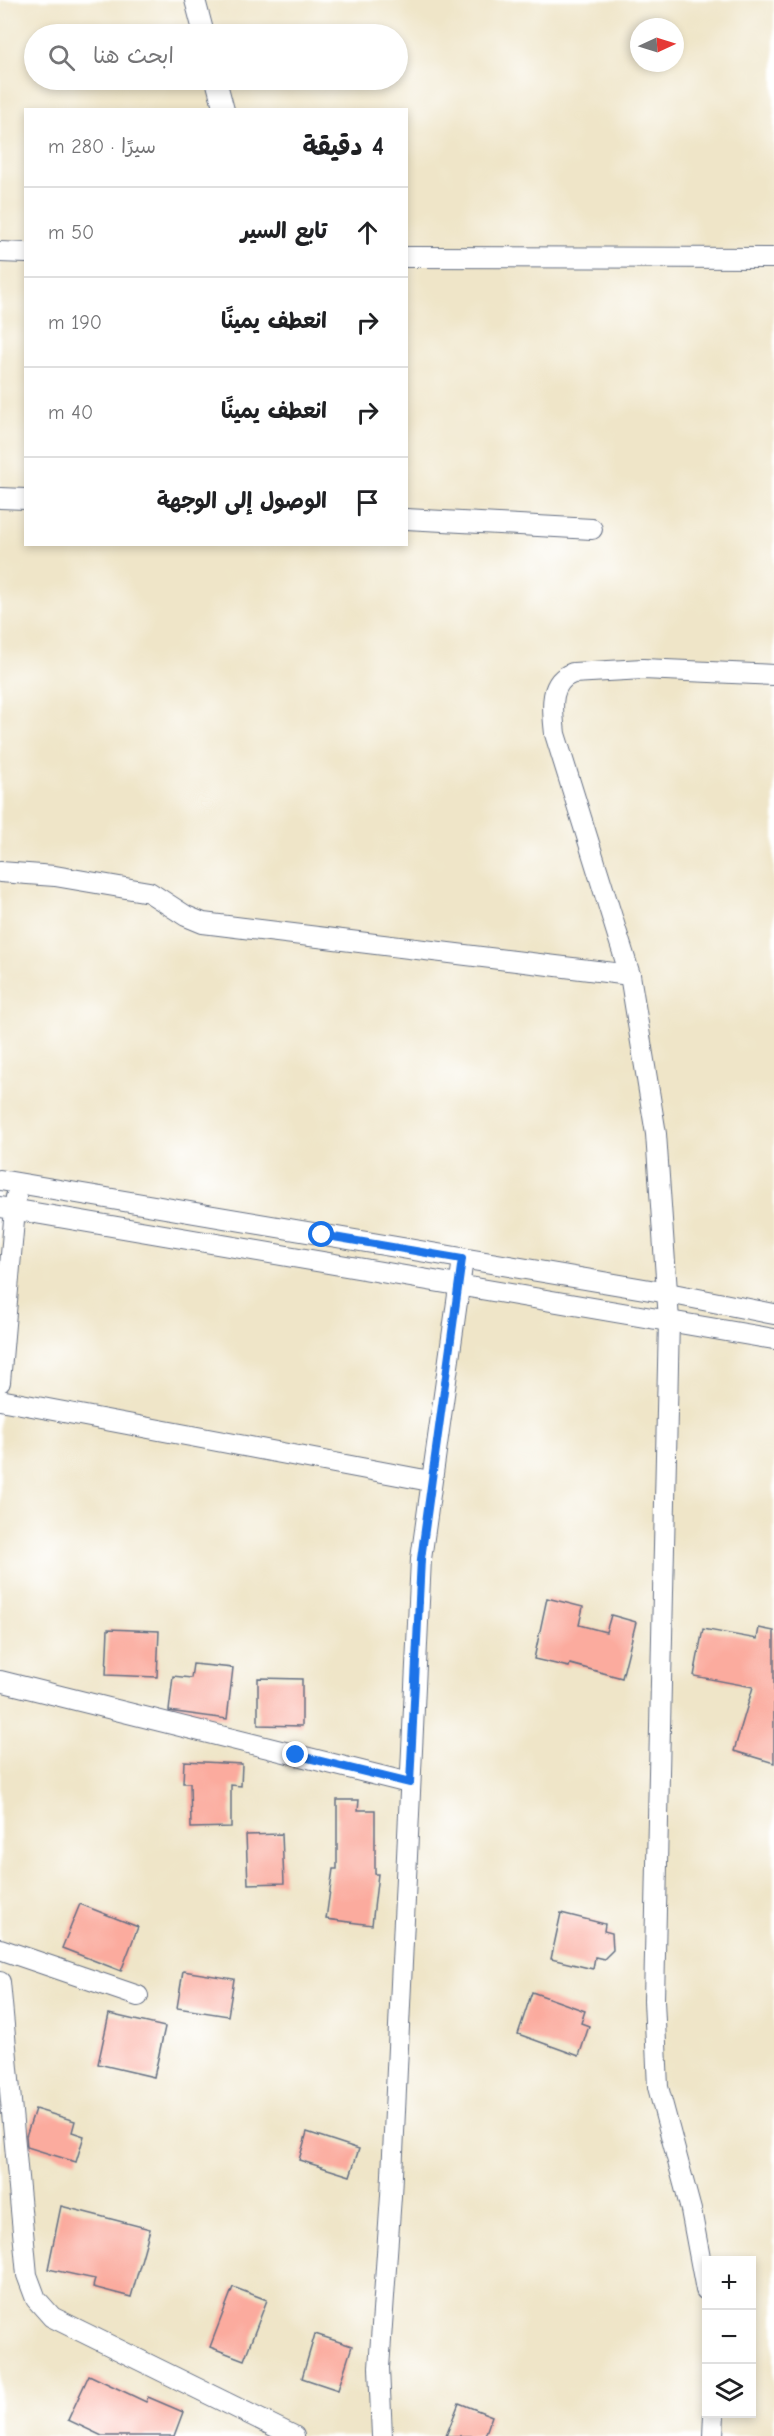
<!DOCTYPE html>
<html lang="ar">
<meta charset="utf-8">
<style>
body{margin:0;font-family:"Comic Neue","Playpen Sans Arabic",sans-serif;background:#f2f2f2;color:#202124;direction:rtl}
.controls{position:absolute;right:18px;bottom:18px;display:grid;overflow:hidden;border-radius:0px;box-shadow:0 3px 9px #0003}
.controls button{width:54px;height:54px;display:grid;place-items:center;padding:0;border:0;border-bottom:2px solid #e0e0e0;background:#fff;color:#202124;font:30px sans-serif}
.compass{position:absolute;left:630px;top:18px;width:54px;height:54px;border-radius:50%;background:#fff;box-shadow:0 3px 9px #0003;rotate:86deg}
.stop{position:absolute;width:18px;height:18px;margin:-14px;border:4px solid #1a73e8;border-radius:50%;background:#fff}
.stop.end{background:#1a73e8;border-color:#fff;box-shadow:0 2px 6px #0008}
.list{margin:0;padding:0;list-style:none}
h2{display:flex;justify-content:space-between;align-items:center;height:78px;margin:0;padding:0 24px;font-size:26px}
h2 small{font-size:20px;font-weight:400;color:#757577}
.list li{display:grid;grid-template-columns:39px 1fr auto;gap:18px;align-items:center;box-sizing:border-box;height:90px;padding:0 24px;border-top:2px solid #e0e0e0}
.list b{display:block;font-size:22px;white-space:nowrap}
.list em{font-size:20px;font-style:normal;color:#757577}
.icon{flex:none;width:33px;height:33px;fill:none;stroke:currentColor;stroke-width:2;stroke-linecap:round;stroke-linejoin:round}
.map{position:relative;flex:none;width:774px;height:2436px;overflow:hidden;direction:ltr}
.search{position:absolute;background:#fff;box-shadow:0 3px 9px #0003;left:24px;top:24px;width:384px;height:66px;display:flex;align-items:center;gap:15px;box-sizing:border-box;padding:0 21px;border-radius:33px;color:#757577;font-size:22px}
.panel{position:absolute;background:#fff;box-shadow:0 3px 9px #0003;left:24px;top:108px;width:384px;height:438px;border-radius:0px;direction:rtl}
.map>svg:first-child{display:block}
</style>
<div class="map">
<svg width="774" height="2436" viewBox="0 0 774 2436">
<rect width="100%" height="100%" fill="#fff"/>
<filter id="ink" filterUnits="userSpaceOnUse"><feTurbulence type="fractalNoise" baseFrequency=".0167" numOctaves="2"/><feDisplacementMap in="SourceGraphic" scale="12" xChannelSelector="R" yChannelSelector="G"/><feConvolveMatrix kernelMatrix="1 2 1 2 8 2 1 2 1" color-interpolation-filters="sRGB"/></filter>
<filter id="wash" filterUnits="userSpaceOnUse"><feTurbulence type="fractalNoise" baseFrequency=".008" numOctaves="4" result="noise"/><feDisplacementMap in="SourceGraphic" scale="24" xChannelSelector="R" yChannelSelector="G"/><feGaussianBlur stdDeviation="1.35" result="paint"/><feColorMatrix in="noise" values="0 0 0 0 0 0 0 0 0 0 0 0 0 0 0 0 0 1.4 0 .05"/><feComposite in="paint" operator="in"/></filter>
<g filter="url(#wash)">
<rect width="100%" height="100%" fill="#efe5c8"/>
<g id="blocks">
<g fill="#fbab9e">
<polygon points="547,1598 583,1607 579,1625 606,1632 611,1615 636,1622 622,1678 570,1664 569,1667 534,1659"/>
<polygon points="759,1628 774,1631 774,1763 734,1751 753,1687 694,1676 703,1629 757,1639"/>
<polygon points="108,1629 159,1631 157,1677 106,1675"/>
<polygon points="193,1664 233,1668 227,1719 169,1711 173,1676 191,1678"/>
<polygon points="258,1678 302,1679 302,1726 258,1725"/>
<polygon points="184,1761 242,1764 241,1786 231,1785 231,1827 191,1828 190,1783 183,1783"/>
<polygon points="337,1800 359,1800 358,1810 375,1810 375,1874 378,1874 372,1925 326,1919 333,1869 337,1869"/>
<polygon points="282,1834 284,1883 248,1884 246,1835"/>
<polygon points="80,1904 138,1927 121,1971 62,1948"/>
<polygon points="561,1913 605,1924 604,1931 612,1933 613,1950 604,1959 595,1957 593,1969 551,1959"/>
<polygon points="183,1971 234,1979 228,2016 177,2008"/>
<polygon points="532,1992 585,2011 581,2023 589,2026 579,2056 518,2034"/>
<polygon points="109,2014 165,2027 154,2077 98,2064"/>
<polygon points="35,2109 75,2121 72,2132 84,2136 76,2162 27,2147 26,2136"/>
<polygon points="307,2132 359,2149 350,2176 299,2160"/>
<polygon points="61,2206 150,2229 131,2297 93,2287 95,2279 48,2269"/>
<polygon points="233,2287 267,2300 244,2360 210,2347"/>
<polygon points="315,2334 352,2346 338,2390 302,2378"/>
<polygon points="89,2375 146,2402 148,2397 183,2412 174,2436 102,2436 68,2420"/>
<polygon points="459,2403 492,2416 485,2436 446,2436"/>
</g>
</g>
</g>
<g filter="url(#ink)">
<use href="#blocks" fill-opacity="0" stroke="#656f83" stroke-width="1.5"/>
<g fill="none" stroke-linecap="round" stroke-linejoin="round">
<g stroke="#656f83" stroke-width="22">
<g id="minor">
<polyline points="195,0 204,34"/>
<polyline points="216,80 224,110"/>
<polyline points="0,252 26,253"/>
<polyline points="406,257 774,258"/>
<polyline points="0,498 26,499"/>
<polyline points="406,519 592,529"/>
<polyline points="0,872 55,876 149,892 186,916 203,923 630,975"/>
<polyline points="0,1180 668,1293 774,1314"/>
<polyline points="0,1207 774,1339"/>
<polyline points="0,1382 16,1197"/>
<polyline points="0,1400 430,1481"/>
<polyline points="0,1681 409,1783"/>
<polyline points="0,1949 138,1996"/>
<polyline points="0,1982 27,2275 36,2299 52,2317 294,2436"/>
<path d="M706,2290L691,2210L658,2087L654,2000L669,1320L656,1134L630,975L555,734C553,712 547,682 573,673L643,669L774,675"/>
<polyline points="382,2436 379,2368 391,2196 421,1559 463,1259"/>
<polyline points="713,2436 714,2414"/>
</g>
</g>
<use href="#minor" stroke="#fff" stroke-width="20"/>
</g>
</g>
<g fill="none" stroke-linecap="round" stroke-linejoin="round" filter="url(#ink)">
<polyline stroke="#1a73e8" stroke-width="8" points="296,1755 410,1783 421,1559 462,1259 322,1235"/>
</g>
</svg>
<div class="controls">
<button>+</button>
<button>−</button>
<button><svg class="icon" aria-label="layers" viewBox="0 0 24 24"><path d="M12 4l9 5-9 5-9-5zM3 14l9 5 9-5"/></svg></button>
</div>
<svg class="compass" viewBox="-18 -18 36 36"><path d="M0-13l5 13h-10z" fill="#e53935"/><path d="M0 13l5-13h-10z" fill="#757577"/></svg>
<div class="stop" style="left:322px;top:1235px"></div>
<div class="stop end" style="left:296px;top:1755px"></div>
<div class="search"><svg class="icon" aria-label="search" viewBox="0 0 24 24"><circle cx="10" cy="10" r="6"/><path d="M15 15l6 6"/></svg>ابحث هنا</div>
<section class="panel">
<h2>4 دقيقة<small>سيرًا · 280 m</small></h2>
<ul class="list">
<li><svg class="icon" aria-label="ahead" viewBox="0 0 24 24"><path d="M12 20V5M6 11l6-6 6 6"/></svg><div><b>تابع السير</b></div><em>50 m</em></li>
<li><svg class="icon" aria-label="right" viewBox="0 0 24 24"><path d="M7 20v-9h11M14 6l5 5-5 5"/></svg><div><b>انعطف يمينًا</b></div><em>190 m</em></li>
<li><svg class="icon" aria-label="right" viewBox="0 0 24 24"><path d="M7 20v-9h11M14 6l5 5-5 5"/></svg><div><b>انعطف يمينًا</b></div><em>40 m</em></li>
<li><svg class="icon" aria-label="arrive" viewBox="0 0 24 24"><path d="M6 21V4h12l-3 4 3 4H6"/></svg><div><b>الوصول إلى الوجهة</b></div></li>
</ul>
</section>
</div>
